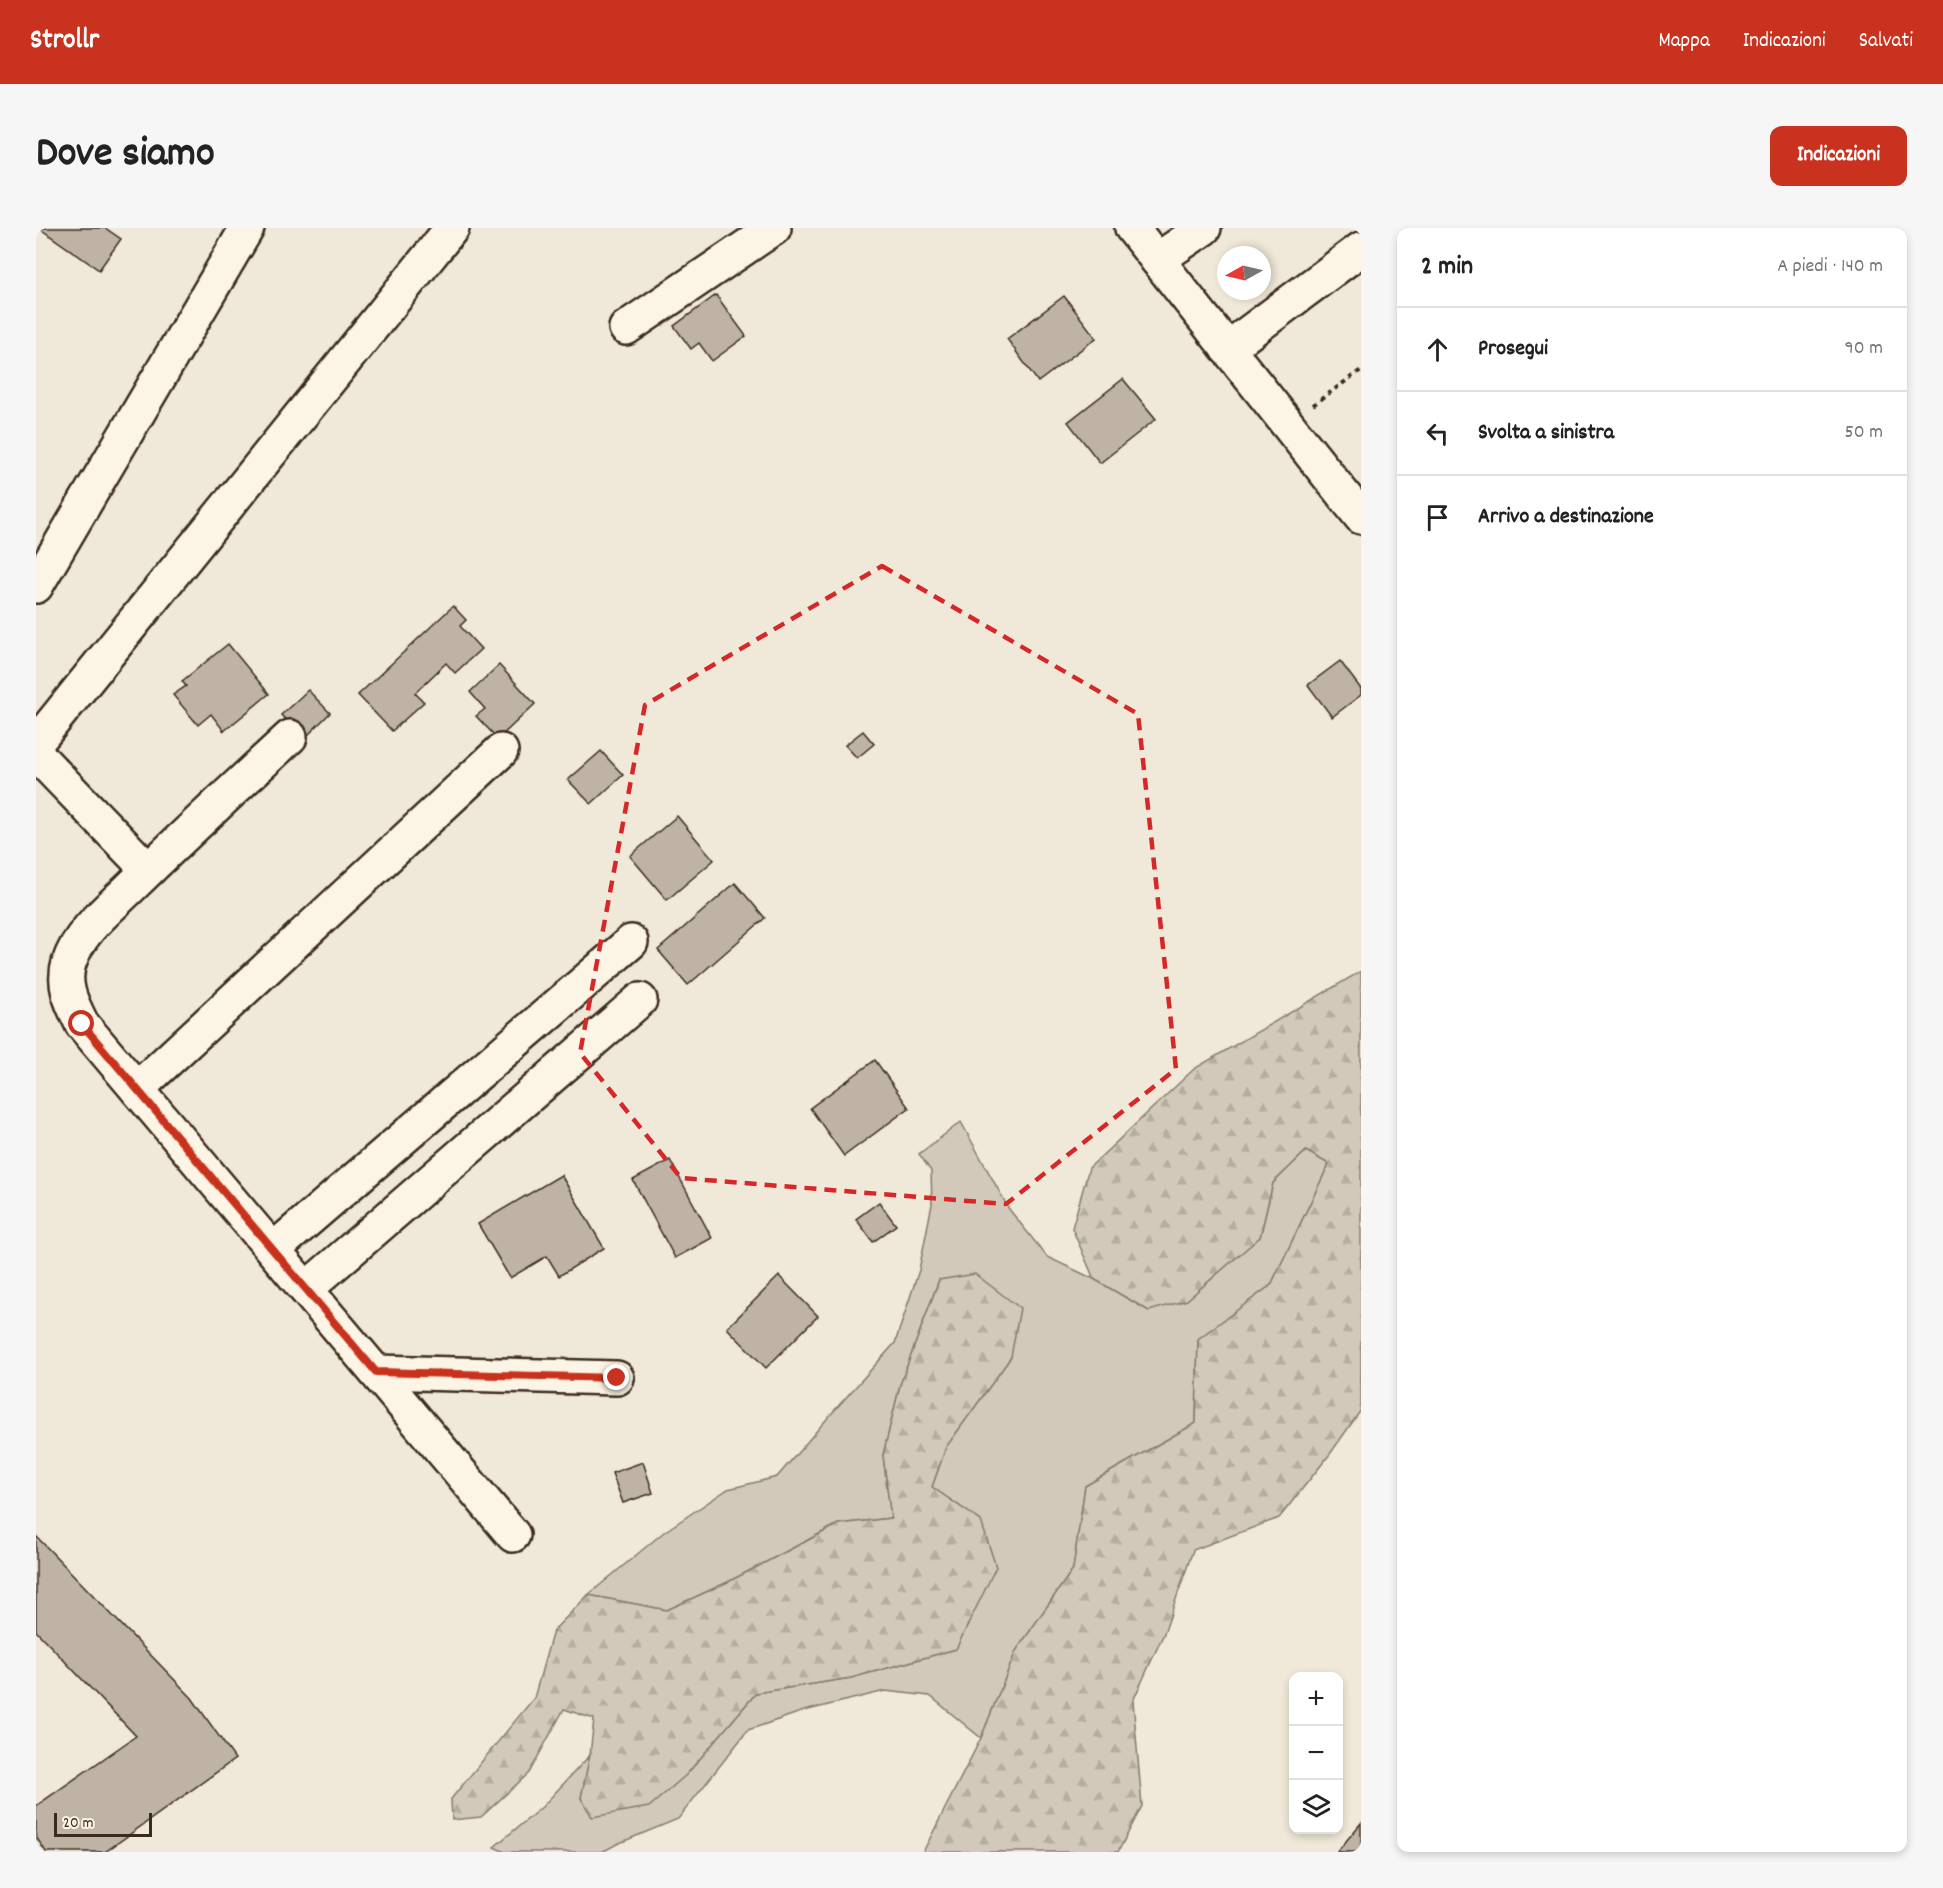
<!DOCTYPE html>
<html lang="it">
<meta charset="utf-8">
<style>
body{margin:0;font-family:Dekko,sans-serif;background:#f6f6f6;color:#222}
.controls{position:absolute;right:18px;bottom:18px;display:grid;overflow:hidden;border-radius:12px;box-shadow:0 3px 9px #0003}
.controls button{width:54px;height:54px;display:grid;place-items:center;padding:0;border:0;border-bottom:2px solid #e0e0e0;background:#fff;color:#222;font:30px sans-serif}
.compass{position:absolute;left:1181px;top:18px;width:54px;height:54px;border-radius:50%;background:#fff;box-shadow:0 3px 9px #0003;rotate:262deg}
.scale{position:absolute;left:18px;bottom:15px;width:98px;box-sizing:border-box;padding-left:6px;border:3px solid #3b2a1e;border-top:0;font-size:16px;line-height:21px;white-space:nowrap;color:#3b2a1e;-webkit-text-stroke:4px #fcf5e5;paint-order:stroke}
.stop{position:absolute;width:18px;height:18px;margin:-14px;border:4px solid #c8321e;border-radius:50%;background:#fff}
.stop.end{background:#c8321e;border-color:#fff;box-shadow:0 2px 6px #0008}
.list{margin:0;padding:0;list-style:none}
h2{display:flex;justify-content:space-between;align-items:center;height:78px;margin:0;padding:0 24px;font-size:26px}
h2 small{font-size:20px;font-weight:400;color:#767676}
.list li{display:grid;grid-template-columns:39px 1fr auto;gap:18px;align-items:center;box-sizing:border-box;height:84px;padding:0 24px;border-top:2px solid #e0e0e0}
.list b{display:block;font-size:22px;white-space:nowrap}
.list em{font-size:20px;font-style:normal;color:#767676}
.icon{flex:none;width:33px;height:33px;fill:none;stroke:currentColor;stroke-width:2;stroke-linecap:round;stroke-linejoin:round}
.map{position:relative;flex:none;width:1325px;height:1624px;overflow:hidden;border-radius:12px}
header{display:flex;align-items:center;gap:36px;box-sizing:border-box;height:84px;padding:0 30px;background:#c8321e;color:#fff}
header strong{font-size:28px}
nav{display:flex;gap:33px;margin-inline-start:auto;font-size:21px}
.intro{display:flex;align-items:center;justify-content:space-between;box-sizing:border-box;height:144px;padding:0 36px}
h1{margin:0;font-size:42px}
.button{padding:15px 27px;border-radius:12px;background:#c8321e;color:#fff;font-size:21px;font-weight:700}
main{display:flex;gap:36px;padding:0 36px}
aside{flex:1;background:#fff;border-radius:12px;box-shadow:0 3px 9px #0003}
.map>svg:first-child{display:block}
</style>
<header>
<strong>Strollr</strong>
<nav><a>Mappa</a><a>Indicazioni</a><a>Salvati</a></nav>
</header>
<div class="intro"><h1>Dove siamo</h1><a class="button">Indicazioni</a></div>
<main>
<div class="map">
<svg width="1325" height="1624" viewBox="0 0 1325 1624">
<defs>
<pattern id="forest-firs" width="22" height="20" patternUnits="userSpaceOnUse" patternTransform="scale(1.5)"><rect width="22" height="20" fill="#d2c9ba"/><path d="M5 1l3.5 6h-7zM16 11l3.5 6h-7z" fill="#b5ad9f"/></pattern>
</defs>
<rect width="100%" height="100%" fill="#f0e9d9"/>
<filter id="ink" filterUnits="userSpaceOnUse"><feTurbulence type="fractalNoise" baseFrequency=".0167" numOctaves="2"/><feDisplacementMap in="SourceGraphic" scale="12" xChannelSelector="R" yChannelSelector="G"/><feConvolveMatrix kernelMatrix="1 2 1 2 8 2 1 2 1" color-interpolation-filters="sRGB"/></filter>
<g filter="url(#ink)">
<polygon fill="#d2c9ba" stroke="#867a6c" stroke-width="1.5" points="925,894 973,981 1011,1029 1058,1051 1113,1083 1224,1009 1237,955 1270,923 1293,936 1235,1057 1162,1112 1160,1195 1049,1258 1037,1341 980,1423 945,1510 894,1468 849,1463 768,1483 712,1502 642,1591 581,1616 566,1624 469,1624 458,1619 506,1579 554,1527 545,1570 650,1547 720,1465 815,1450 920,1421 945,1293 896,1259 910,1219 975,1129 903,1052 864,1157 847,1227 855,1290 802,1296 692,1354 631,1382 552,1367 628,1304 692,1261 741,1249 796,1185 859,1115 883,1042 896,976 895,943 883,926"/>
<g fill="url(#forest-firs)" stroke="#867a6c" stroke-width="1.5">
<polygon points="1325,743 1325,1182 1294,1226 1243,1290 1157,1322 1129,1403 1097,1473 1106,1578 1082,1624 887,1624 945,1510 980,1423 1037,1341 1049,1258 1160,1195 1162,1111 1235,1057 1293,936 1270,923 1237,955 1224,1009 1151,1072 1113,1083 1058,1051 1036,1000 1053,940 1158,841"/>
<polygon points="939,1046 984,1080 975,1129 910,1219 896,1259 945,1293 960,1339 920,1421 815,1450 720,1465 650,1547 613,1579 556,1589 545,1570 554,1527 558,1491 528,1481 493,1545 445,1589 416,1592 415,1571 498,1470 517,1403 552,1367 631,1382 692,1354 803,1296 855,1290 847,1227 864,1157 903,1052"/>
</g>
<g fill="#beb3a4" stroke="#3b2a1e" stroke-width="1.5">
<polygon points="3,0 69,0 85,11 63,42"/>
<polygon points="680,67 710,108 676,133 663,115 655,121 638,98"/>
<polygon points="1028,68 1060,110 1002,154 971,111"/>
<polygon points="1087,151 1120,191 1064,235 1032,194"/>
<polygon points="417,378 430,392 424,398 445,421 419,445 410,435 379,465 388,474 356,503 322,467"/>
<polygon points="192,416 233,466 188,503 175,486 162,497 137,467 150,458 146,453"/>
<polygon points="1304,433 1325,461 1325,467 1296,489 1272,457"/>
<polygon points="463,437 499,476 462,511 440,488 449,481 434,464"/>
<polygon points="272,462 294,485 268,511 245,487"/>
<polygon points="827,503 838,516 821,530 809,517"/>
<polygon points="565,523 587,547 555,576 532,552"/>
<polygon points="641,588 678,632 631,672 594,628"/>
<polygon points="699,655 729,690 652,757 622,722"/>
<polygon points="839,832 873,880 808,928 774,880"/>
<polygon points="634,932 676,1010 639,1030 597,952"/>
<polygon points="525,947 568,1020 523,1048 511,1028 474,1050 442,996"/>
<polygon points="843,974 860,997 837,1014 820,991"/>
<polygon points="743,1048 782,1088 730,1140 691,1100"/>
<polygon points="607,1234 617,1265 587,1275 576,1245"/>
<polygon points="0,1308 156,1470 199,1531 69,1624 10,1624 0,1609 0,1578 100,1508 0,1403"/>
<polygon points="1325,1595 1325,1624 1301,1624"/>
</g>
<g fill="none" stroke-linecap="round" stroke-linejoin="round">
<g stroke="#3b2a1e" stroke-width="38">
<g id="minor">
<polyline points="1096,0 1325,289"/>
<polyline points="1121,32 1168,0"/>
<polyline points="590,100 738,0"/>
<polyline points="1191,121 1325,21"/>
<polyline points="0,358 211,0"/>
<path d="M254,509C201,558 148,607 97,657C74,680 43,703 33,735C26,757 36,776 46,796L477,1307"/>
<polyline points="0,515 416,0"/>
<polyline points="0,526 112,642"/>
<polyline points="101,861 465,523"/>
<polyline points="237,1022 595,714"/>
<polyline points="270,1061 604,772"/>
<polyline points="340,1144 581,1150"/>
</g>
</g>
<polyline stroke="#3b2a1e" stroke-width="4" stroke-dasharray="4.5 4.5" stroke-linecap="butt" points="1277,177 1325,142"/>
<use href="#minor" stroke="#fcf5e5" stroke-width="33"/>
</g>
</g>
<g fill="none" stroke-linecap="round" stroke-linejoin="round" filter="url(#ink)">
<polyline stroke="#c8321e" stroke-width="8" points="46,796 340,1144 581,1150"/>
</g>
<path fill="none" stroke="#d62828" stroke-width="4.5" stroke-dasharray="12 8" stroke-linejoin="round" d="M846,338L1102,486L1140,841L970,976L645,950L544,825L609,477Z"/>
</svg>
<div class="controls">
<button>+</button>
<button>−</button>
<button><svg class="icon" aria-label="layers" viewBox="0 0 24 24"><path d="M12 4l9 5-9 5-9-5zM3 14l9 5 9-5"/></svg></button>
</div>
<svg class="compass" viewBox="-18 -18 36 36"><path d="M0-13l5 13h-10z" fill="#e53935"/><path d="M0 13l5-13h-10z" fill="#767676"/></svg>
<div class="scale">20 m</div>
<div class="stop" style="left:46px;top:796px"></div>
<div class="stop end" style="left:581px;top:1150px"></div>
</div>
<aside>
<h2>2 min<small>A piedi · 140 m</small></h2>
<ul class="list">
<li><svg class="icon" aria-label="ahead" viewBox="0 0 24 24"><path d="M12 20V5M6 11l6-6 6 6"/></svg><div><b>Prosegui</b></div><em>90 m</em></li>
<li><svg class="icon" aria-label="left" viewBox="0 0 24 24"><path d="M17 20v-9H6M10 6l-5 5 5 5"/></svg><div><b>Svolta a sinistra</b></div><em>50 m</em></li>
<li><svg class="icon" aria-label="arrive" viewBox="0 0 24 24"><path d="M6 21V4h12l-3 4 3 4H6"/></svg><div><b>Arrivo a destinazione</b></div></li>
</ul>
</aside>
</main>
